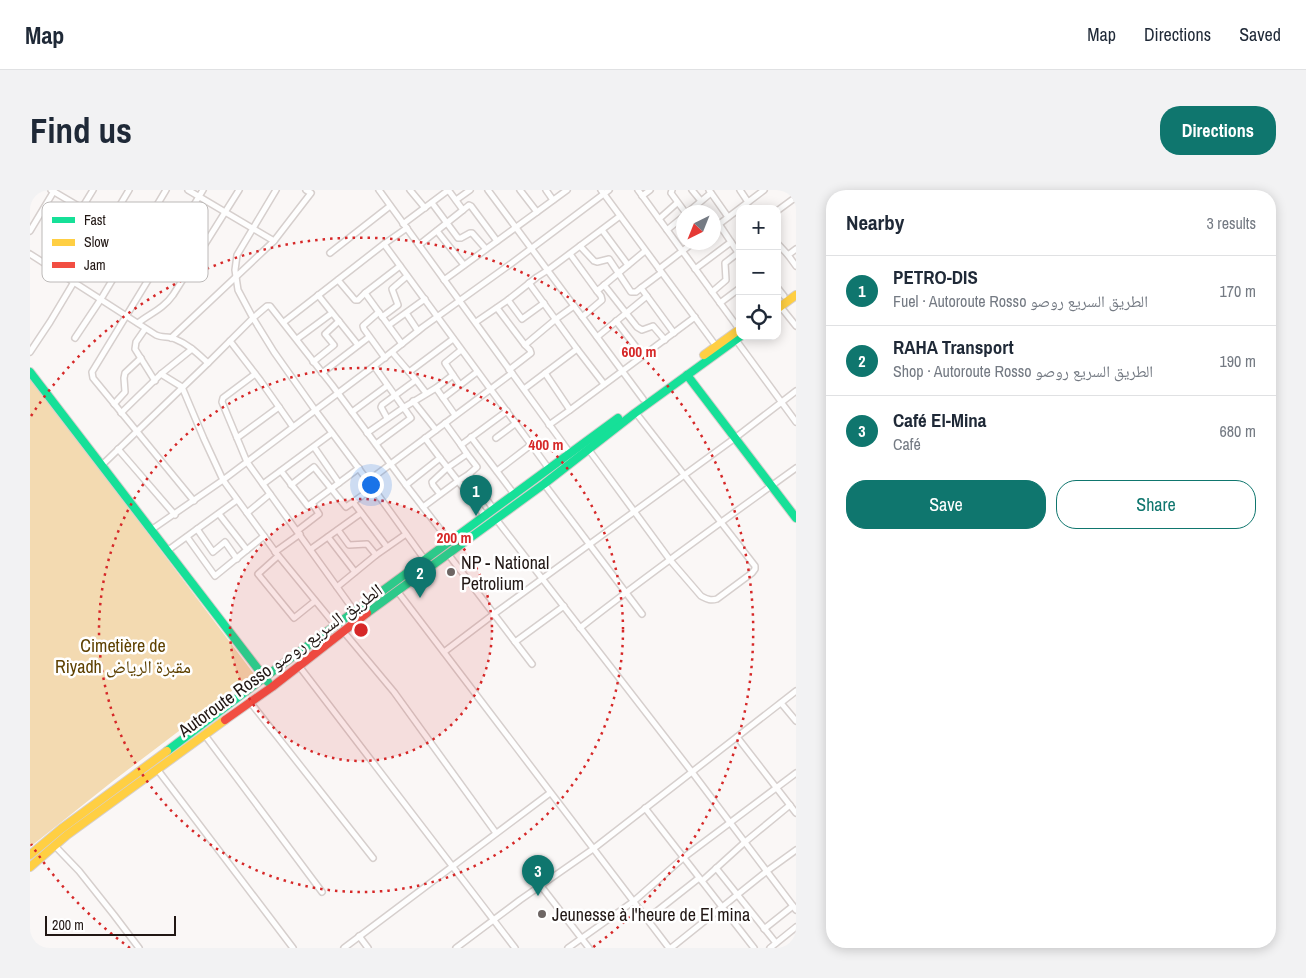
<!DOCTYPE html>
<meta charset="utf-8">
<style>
body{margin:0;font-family:"Archivo Narrow","Noto Naskh Arabic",sans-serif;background:#f2f2f3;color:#1f2937}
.controls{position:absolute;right:15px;top:15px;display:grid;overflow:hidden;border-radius:10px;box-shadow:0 2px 12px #0003}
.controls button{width:45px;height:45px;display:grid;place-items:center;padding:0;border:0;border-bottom:1px solid #e0e1e3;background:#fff;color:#1f2937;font:25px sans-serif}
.compass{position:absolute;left:646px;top:15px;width:45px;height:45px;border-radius:50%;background:#fff;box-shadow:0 2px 12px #0003;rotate:223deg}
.scale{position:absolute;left:15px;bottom:12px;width:131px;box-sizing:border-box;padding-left:5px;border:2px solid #211714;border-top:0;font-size:14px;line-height:18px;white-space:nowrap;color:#211714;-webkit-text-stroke:4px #fff;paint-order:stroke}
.you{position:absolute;left:340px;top:294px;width:18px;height:18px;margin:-12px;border:4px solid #fff;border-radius:50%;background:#1a73e8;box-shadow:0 0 0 8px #1a73e833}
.badge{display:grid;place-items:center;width:32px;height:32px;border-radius:50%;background:#0f766e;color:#fff;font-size:16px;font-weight:700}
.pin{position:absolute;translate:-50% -41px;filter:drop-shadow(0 1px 2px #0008)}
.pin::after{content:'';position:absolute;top:26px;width:18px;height:15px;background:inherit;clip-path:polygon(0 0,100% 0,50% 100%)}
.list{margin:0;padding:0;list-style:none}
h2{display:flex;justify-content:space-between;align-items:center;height:65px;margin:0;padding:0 20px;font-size:21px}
h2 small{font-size:16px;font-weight:400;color:#747a83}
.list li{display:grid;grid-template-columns:32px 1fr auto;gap:15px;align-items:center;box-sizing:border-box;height:70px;padding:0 20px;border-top:1px solid #e0e1e3}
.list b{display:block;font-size:19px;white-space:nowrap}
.list p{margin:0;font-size:16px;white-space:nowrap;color:#747a83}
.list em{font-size:16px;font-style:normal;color:#747a83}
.actions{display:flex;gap:10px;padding:15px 20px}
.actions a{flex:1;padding:11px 0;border:1px solid #0f766e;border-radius:20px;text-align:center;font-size:18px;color:#0f766e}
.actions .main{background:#0f766e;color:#fff}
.icon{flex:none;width:28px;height:28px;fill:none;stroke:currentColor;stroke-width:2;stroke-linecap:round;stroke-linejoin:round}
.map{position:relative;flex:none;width:766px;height:758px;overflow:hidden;border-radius:20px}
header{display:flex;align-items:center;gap:30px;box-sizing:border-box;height:70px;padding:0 25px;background:#fff;border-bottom:1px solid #e0e1e3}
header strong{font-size:24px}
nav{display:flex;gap:28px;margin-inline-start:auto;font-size:18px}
.intro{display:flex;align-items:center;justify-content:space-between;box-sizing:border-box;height:120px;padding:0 30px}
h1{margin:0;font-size:35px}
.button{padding:12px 22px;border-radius:20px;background:#0f766e;color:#fff;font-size:18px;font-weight:700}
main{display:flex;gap:30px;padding:0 30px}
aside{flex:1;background:#fff;border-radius:20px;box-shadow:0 2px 12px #0003}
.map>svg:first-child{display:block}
</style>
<header>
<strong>Map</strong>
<nav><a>Map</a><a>Directions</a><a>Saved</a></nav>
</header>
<div class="intro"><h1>Find us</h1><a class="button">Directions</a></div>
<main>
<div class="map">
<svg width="766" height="758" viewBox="0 0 766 758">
<rect width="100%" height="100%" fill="#faf7f6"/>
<polygon fill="#f3dab1" points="0,187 224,484 83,591 0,657"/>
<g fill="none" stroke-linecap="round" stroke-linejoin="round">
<g stroke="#d6cfcd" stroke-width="8">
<g id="street">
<polyline points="21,0 106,50 157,84"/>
<polyline points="158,0 244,51"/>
<polyline points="246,0 207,65 205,80 208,100 223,128 244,162 285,220 338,291 395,370"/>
<polyline points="349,0 540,263"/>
<polyline points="380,0 395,18"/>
<polyline points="458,0 613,209"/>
<polyline points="490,0 507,22"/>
<polyline points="516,0 523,10"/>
<polyline points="571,0 686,156"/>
<polyline points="608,0 709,139"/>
<polyline points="642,0 641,3 655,22"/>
<polyline points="662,0 671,11"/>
<polyline points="679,0 698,27"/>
<polyline points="710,0 718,12"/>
<polyline points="764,0 766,3"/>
<polyline points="612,6 620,0"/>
<polyline points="426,10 440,0"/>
<polyline points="402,13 428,48 431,48 440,43 442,43 456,59"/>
<polyline points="747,21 766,7"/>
<polyline points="658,22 681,3"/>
<polyline points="629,29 647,13"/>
<polyline points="373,34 417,1 419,1 433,20 439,15 441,16 467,51"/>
<polyline points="689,34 709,64"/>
<polyline points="684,38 734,0"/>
<polyline points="572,40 598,75"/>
<polyline points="637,40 654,26"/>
<polyline points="0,41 24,1"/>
<polyline points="407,41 434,75"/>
<polyline points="747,53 758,65"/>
<polyline points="354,54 519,279"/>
<polyline points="389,55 433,20"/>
<polyline points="550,56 564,71 567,72 579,69 601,102 606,102 611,98"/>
<polyline points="766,59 758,65 766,76"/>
<polyline points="300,63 360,16"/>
<path d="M0,64L126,145C132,148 139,146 145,149C158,154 168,164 178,173"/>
<polyline points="540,64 567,101 615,61"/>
<polyline points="17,75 63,0"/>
<polyline points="370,76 335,103 372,154"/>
<polyline points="629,79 664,52"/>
<polyline points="665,79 701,52"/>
<polyline points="631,83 611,98 644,143"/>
<polyline points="308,90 325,110 328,110 335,103"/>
<polyline points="414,90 537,0"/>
<polyline points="499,93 547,159 574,194"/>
<polyline points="574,95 607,137 612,140 623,136 635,150"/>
<polyline points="747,97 754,106"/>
<polyline points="682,102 696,90 695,73 709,62"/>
<polyline points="288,105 328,155"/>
<polyline points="478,110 492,129 514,113"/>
<polyline points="690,113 710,98"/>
<polyline points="750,116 766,136"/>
<polyline points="467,118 495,155"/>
<polyline points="349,122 333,136 334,139 355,168"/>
<polyline points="376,123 388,141"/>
<polyline points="352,127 368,115 362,99 377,86"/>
<polyline points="552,127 572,110 571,106 567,101"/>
<polyline points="586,131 613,166"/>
<polyline points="254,132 354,54 377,38"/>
<polyline points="446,132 478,110 507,87 518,80 590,26"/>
<path d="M108,133C121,123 133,119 143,105L209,0"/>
<polyline points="359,135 395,109"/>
<polyline points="115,139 106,152 105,159 125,191"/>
<polyline points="567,147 617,106"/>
<polyline points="45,148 71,109 136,0"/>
<polyline points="141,148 244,51 281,3 276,0"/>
<polyline points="267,149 302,123"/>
<polyline points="706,150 766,232"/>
<polyline points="200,151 230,190 263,237"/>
<polyline points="0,162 20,132 99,0"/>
<polyline points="283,172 304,155 295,144 309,131"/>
<polyline points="344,176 381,228 346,254"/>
<polyline points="479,180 501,163 500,160 495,155 526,129 544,116"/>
<polyline points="379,182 423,149"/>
<polyline points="292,183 339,147"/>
<polyline points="515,183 540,220"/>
<polyline points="131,184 152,197 174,249 193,290 247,364 306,436"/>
<polyline points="225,184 193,208 192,212 217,272 325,422"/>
<polyline points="423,185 415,173 431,160"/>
<polyline points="386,190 396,203"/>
<polyline points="406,198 413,208 430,195"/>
<polyline points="494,199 547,159"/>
<polyline points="413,208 425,225"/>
<polyline points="383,211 406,240"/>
<polyline points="84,214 95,202 94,188 95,183 111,168"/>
<polyline points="322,222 357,196"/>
<polyline points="91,223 131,184 162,159"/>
<polyline points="357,228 351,217 352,215 386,190 362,162"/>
<polyline points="415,233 431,255 477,221"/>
<polyline points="519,235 540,220 665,127"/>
<polyline points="337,243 373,218 406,198 423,185 430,195 447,182"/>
<polyline points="441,247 484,304"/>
<polyline points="207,248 249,217"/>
<polyline points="466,248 486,233"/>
<polyline points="284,257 309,293"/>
<polyline points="88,259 145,325"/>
<path d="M559,260L640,370L671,406C677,409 680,411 687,409L722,383L725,379V376L606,223"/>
<polyline points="437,264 447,277 439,284"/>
<polyline points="72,275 178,173 223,128 237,116 240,116 302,195 376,295 410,268 395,248"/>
<polyline points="251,281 278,316 282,313 289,324 267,341"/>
<polyline points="467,281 502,254"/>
<polyline points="338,291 482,183"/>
<polyline points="233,294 302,243"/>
<polyline points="514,294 612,424"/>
<polyline points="261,295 284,277 316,317 343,298"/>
<polyline points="376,295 420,352"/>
<polyline points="410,304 403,295 402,292 417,278 437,264 431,255"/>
<polyline points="164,311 63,188 62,182 173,0"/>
<polyline points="323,312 357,357"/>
<polyline points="282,313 329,278"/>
<polyline points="393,317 428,291 410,268"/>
<polyline points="217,323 240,304"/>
<polyline points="189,324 217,360"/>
<polyline points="455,326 428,291 439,284 464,320"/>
<polyline points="466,329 662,582 766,720"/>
<polyline points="167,339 183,362 195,352 207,369"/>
<polyline points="121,340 193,290 344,176 393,137 482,73 579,0"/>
<polyline points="308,340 319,355 337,354 346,365 376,344"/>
<polyline points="157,347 185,386 234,346"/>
<polyline points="298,347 325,382"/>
<polyline points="281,359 331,323"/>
<polyline points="137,361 207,310"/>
<polyline points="245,362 270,344"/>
<polyline points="418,364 502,474"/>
<polyline points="248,366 228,384 264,428 285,411"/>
<polyline points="307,397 346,365"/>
<polyline points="368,402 639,758"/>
<path d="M550,438C621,382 694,330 766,278"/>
<polyline points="313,441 364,502 466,643"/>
<polyline points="485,452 534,416"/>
<polyline points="414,462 464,424 705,248 766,201"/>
<polyline points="269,476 485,758"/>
<polyline points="220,512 343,668"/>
<polyline points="751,513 766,531"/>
<polyline points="174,544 292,702"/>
<polyline points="707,547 766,623"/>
<polyline points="127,579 263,758"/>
<polyline points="615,618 724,758"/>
<polyline points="25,656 49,681 84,725 109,758"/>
<polyline points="686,678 746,753"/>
<polyline points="672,691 715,652 760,615"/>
<polyline points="511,696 559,758"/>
<polyline points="617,729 669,688"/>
<polyline points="734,739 763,716"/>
<polyline points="329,746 338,758"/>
<polyline points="314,758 520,603"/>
<polyline points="426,758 490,710 563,659 766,501"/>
<polyline points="538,758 604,711 653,668 766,583"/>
<polyline points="641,758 737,681 766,660"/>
<polyline points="740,758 766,737"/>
</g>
</g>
<g stroke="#d6cfcd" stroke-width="10">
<g id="fast">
<polyline points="0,182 238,492"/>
<polyline points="657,185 766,328"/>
<polyline points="337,423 514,294 605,223 711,146"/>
<polyline points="137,561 235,487 588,228"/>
</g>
</g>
<g stroke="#d6cfcd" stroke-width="10">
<g id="slow">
<polyline points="747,119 766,105"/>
<polyline points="674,165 710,139"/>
<polyline points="0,665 31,639 137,561"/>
<polyline points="0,677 37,645 195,530"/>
</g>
</g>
<g stroke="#d6cfcd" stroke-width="10">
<polyline id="jam" points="195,530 242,497 337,423"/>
</g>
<use href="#street" stroke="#fefefe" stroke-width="5"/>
<use href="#fast" stroke="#16e098" stroke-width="8"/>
<use href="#slow" stroke="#ffcf43" stroke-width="8"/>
<use href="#jam" stroke="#f24e42" stroke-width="8"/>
</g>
<circle cx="331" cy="440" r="131" fill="#d62828" fill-opacity=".12"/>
<g fill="none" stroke="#d62828" stroke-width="2.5" stroke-dasharray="2.5 5">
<circle cx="331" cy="440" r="131"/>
<circle cx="331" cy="440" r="262"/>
<path d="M100 758A393 393 0 0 1 1 654M1 226A393 393 0 1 1 562 758"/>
</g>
<g fill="#6d6563" stroke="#fff" stroke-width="2">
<circle cx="421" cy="382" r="5"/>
<circle cx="512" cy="724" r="5"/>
</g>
<g text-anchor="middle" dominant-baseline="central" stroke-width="5" stroke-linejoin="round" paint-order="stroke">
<g font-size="18" fill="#211714" stroke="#fff" text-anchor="start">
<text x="431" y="372">NP - National<tspan x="431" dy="21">Petrolium</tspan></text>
<text x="522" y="724">Jeunesse à l'heure de El mina</text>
</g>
<g font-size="18" fill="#5e4101" stroke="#fff">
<text x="93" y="455">Cimetière de<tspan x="93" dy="21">Riyadh مقبرة الرياض</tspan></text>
</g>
<g font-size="18" fill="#211714" stroke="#fff">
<text transform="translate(250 470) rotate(-36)">Autoroute Rosso الطريق السريع روصو</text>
</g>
</g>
<rect x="12" y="12" width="166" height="80" rx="8" fill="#fff" stroke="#bcb9b8" stroke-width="1"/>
<rect x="22" y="27" width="23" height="6" fill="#16e098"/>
<rect x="22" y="49" width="23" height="7" fill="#ffcf43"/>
<rect x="22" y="72" width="23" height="6" fill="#f24e42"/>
<g font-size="14" fill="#211714">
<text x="54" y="35">Fast</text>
<text x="54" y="57">Slow</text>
<text x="54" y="80">Jam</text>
</g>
<circle cx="331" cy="440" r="8" fill="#d62828" stroke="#fff" stroke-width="2.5"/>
<g font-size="15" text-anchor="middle" font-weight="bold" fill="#d62828" stroke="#fff" stroke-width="5" stroke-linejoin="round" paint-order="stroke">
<text x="609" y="167">600 m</text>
<text x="516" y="260">400 m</text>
<text x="424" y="353">200 m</text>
</g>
</svg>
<div class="controls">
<button>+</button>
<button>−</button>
<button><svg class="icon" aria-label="locate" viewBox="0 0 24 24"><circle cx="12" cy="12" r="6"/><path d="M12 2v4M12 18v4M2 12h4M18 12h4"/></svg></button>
</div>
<svg class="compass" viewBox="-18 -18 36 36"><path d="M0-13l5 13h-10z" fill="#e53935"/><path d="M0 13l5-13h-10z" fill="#747a83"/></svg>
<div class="scale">200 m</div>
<div class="you"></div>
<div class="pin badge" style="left:446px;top:326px">1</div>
<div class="pin badge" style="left:390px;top:408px">2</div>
<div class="pin badge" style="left:508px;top:706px">3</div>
</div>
<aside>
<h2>Nearby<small>3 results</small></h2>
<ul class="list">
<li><span class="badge">1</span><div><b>PETRO-DIS</b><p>Fuel · Autoroute Rosso الطريق السريع روصو</p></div><em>170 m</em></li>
<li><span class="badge">2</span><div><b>RAHA Transport</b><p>Shop · Autoroute Rosso الطريق السريع روصو</p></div><em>190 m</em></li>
<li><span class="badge">3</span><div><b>Café El-Mina</b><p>Café</p></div><em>680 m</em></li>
</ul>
<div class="actions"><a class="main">Save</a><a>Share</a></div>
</aside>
</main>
